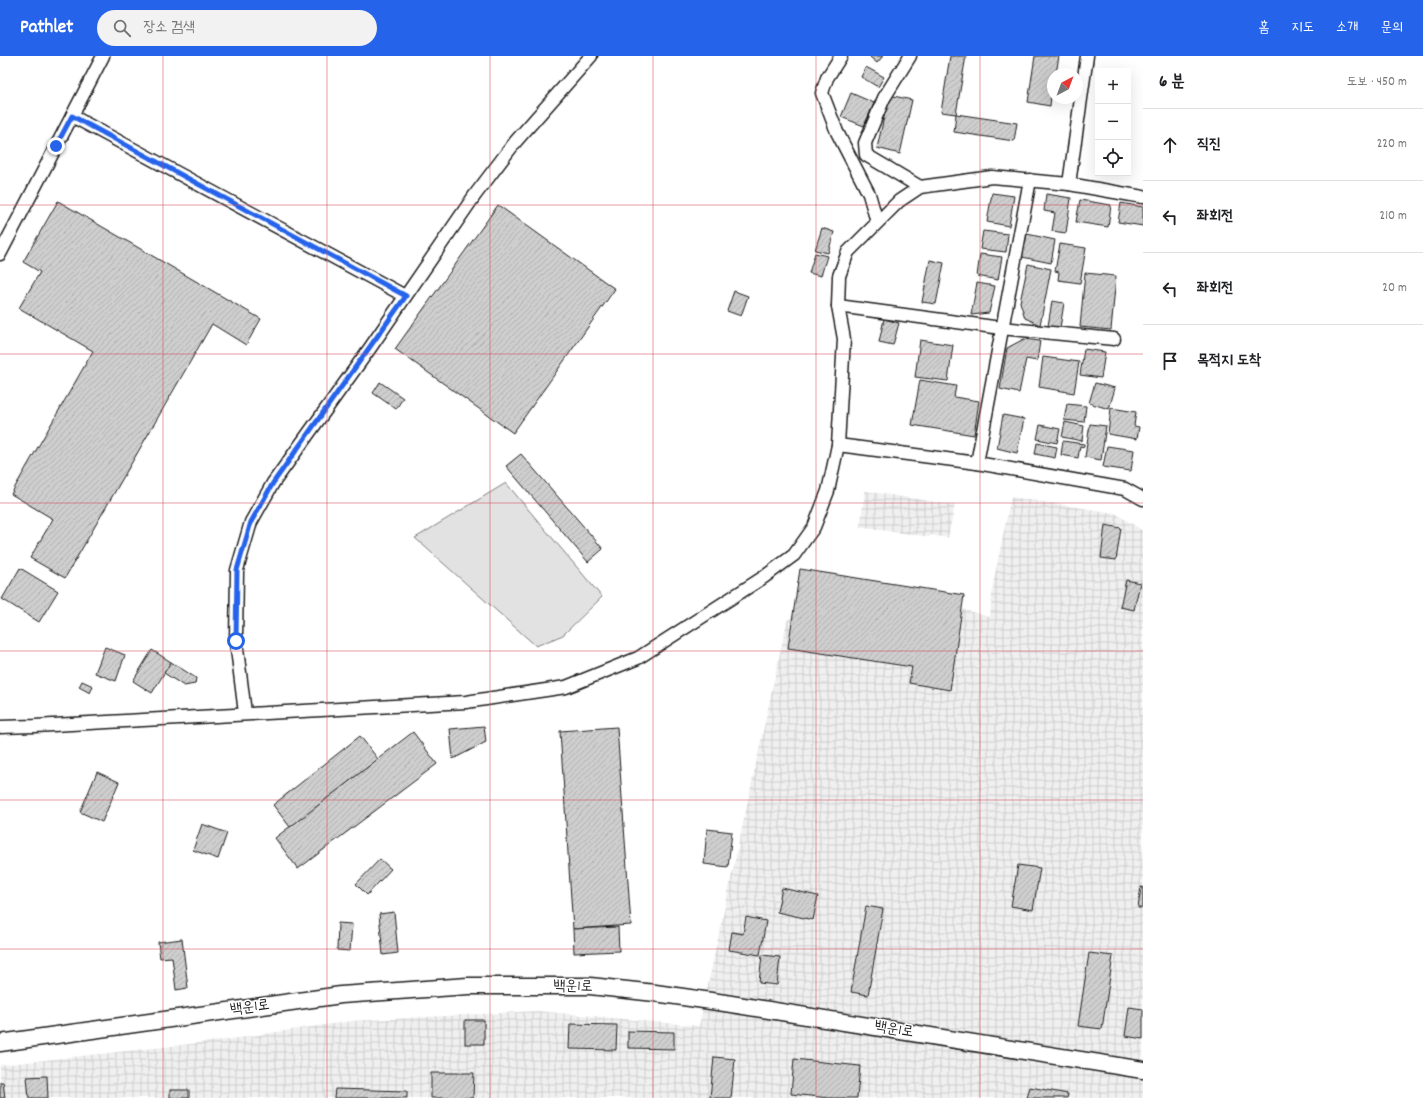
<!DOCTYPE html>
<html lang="ko">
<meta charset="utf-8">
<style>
body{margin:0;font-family:Dekko,"Poor Story",sans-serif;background:#f2f2f2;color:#202124}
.controls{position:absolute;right:12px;top:12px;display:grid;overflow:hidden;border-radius:0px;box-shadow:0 4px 16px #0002}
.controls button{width:36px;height:36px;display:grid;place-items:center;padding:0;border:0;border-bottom:1px solid #e0e0e0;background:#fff;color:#202124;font:20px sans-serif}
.compass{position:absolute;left:1047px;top:12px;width:36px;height:36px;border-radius:50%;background:#fff;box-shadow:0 4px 16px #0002;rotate:41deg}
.stop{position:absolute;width:12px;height:12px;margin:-9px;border:3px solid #2563eb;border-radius:50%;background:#fff}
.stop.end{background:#2563eb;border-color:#fff;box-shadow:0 1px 4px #0008}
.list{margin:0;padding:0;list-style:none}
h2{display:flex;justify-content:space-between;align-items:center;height:52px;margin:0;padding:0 16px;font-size:17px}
h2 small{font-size:13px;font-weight:400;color:#757577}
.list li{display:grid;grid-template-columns:26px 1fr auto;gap:12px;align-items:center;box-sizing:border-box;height:72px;padding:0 16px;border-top:1px solid #e0e0e0}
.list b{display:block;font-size:15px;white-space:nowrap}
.list em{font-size:13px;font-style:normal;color:#757577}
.icon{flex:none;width:22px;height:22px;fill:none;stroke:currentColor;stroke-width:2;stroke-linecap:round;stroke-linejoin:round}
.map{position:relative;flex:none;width:1143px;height:1042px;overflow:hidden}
header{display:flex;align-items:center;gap:24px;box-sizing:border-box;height:56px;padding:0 20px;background:#2563eb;color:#fff}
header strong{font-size:19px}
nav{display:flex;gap:22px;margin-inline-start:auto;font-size:14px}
.search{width:280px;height:36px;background:#f2f2f2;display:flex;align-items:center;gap:10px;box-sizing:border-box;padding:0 14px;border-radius:22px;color:#757577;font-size:15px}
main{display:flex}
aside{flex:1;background:#fff}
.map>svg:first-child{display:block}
</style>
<header>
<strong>Pathlet</strong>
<div class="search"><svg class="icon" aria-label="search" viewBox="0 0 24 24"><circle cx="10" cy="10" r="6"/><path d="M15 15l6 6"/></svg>장소 검색</div>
<nav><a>홈</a><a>지도</a><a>소개</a><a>문의</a></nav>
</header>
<main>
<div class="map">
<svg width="1143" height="1042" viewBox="0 0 1143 1042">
<defs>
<pattern id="industrial-grid" width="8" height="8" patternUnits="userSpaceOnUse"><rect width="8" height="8" fill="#f0f0f0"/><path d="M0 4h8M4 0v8" fill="none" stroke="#cdcdcd"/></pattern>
<pattern id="building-hatch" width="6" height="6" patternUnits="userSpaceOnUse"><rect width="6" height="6" fill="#cecece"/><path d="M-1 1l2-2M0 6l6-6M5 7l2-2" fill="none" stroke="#b0b0b0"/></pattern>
</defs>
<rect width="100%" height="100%" fill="#fff"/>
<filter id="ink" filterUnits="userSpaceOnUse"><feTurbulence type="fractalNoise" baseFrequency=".025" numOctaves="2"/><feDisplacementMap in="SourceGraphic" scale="8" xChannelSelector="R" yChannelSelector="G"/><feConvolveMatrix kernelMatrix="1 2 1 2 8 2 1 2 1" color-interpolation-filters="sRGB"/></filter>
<g filter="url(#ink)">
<g fill="url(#industrial-grid)">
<polygon points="865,435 955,449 948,482 931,479 930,481 860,471"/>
<polygon points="1011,441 1115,457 1143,475 1143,1042 0,1042 0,1009 217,985 351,965 538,955 699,970 787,565 832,517 990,561 993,528"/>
</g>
<polygon fill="#e2e2e2" stroke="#7f7f7f" points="506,427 602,541 563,579 536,590 415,482"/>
<g fill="url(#building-hatch)" stroke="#1c1c1c">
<polygon points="871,0 883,0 877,7 870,1"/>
<polygon points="950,0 966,0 956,58 941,56"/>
<polygon points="1035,0 1059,0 1056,18 1053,18 1050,50 1028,46"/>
<polygon points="866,11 884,21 878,31 861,21"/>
<polygon points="851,37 874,47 864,70 841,61"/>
<polygon points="889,39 912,44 900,98 877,92"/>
<polygon points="956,58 1017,67 1014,85 954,76"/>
<polygon points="992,137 1014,140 1009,170 987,166"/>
<polygon points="1046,138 1071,142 1066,177 1052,175 1055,157 1044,155"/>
<polygon points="1080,144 1111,149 1108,171 1076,166"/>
<polygon points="58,145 261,263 246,289 212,268 65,522 30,502 53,463 11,438 93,295 19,252 40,216 23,206"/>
<polygon points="1121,147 1143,151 1143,170 1118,166"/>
<polygon points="498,149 615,233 513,377 395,293"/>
<polygon points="822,172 834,176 828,197 815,194"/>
<polygon points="983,175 1008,178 1006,196 980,193"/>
<polygon points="1027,178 1055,184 1051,207 1022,201"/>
<polygon points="1060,188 1086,192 1080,227 1058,224 1059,216 1055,215"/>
<polygon points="815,197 827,200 821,220 809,217"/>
<polygon points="980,198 1002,201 998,224 977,220"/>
<polygon points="930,204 944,207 936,248 922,246"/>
<polygon points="1028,208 1051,213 1040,269 1025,262 1020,246"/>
<polygon points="1085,217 1116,220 1111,274 1080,271"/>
<polygon points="977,227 995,230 989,257 971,259"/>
<polygon points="734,235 748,240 741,260 727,255"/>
<polygon points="1052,245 1064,247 1060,272 1048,270"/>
<polygon points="884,263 899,267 893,289 879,286"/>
<polygon points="1024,283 1040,285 1037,305 1026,303 1019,337 1000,333 1007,292"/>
<polygon points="920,284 953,289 948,325 915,321"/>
<polygon points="1084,293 1105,296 1101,322 1080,319"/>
<polygon points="1043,301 1079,306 1074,337 1039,331"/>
<polygon points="920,324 956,330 954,341 979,345 974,379 912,369"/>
<polygon points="380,326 403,342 396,353 373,337"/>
<polygon points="1095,327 1115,332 1109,353 1089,347"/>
<polygon points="1067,348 1086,350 1084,366 1064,364"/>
<polygon points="1111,352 1136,356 1134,370 1139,371 1137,383 1108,378"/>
<polygon points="1003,359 1024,363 1017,397 997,392"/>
<polygon points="1065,366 1084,370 1082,385 1062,381"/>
<polygon points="1090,368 1106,370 1101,404 1085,401"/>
<polygon points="1040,369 1060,373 1057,387 1037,383"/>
<polygon points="1063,385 1084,388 1084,391 1080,390 1078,402 1061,399"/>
<polygon points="1037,387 1057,391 1055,402 1035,398"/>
<polygon points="1107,390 1134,394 1131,415 1103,411"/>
<polygon points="521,398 603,493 588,506 506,410"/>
<polygon points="1105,469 1121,472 1116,504 1101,502"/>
<polygon points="20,512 58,535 39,566 2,543"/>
<polygon points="800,513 964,539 950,634 909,627 912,611 788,592"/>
<polygon points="1126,524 1140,527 1134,554 1120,551"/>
<polygon points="105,591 125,599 116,625 95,617"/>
<polygon points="152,594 171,606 152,637 133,625"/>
<polygon points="171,606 196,622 195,628 184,630 164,617"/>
<polygon points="82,625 93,630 90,637 79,631"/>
<polygon points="484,670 486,686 453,703 450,673"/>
<polygon points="617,671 631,869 573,873 560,675"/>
<polygon points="413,676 437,708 298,813 275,782"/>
<polygon points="360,680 378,703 290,771 273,749"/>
<polygon points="97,716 119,726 102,766 80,756"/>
<polygon points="202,768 227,777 218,803 193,794"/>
<polygon points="707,773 732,776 728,811 704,808"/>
<polygon points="380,803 391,813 367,839 356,828"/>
<polygon points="1018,809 1040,812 1033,854 1011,850"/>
<polygon points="1141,831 1143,831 1143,852 1138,852"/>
<polygon points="782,832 818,840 813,864 777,856"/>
<polygon points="866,850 883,853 868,939 851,936"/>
<polygon points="394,856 398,897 383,899 379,858"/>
<polygon points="746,861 766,865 760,899 729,894 732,876 743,878"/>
<polygon points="338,867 352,868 350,895 337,894"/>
<polygon points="618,871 619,895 574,897 573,873"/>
<polygon points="182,883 188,932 176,934 172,901 160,902 158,886"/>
<polygon points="1089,897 1113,900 1102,973 1078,970"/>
<polygon points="762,899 780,901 777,929 759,927"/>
<polygon points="1129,951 1143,953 1143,983 1125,980"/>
<rect x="465" y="964" width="19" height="24"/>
<polygon points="570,968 617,969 616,994 569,993"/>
<polygon points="628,975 674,976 674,993 628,992"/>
<polygon points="714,1001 735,1003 731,1042 710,1042"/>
<polygon points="794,1003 860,1010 857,1042 829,1042 791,1038"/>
<polygon points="431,1017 474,1017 473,1042 431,1042"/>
<polygon points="47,1020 48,1042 29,1042 27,1021"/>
<polygon points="0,1026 3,1026 5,1042 0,1042"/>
<polygon points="1030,1031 1068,1038 1067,1042 1027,1042"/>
<polygon points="335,1033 407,1035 407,1042 334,1042"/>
<rect x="170" y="1034" width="19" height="8"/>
</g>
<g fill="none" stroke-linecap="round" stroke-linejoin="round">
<g stroke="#1c1c1c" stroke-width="15">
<g id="street">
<polyline points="841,0 827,22 822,37 837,76 869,138 877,166"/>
<polyline points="910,0 884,42 865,87 866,99 920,131"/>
<polyline points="72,60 103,0"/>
<polyline points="1069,128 1087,0"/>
<polyline points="0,198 72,60 405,240"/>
<polyline points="838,250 1001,272 1114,283"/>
<polyline points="838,389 844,283 838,250 839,220 848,196 899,145 920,131 992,121 1069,128 1143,141"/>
<polyline points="977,407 1030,124"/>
<polyline points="245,657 236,585 237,514 251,466 273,427 370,292 475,139 516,85 591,0"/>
<polyline points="0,671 35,670 466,646 566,631 638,602 764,521 794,499 814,471 828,435 838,389 977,407 1125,433 1143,443"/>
</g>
</g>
<g stroke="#1c1c1c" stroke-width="19">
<polyline id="secondary" points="0,987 341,939 468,930 590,930 655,937 725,947 1143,1014"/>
</g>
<use href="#street" stroke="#fff" stroke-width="12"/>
<use href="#secondary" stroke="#fff" stroke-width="16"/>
</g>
</g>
<g fill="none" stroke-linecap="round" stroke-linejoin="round" filter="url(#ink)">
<polyline stroke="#2563eb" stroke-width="5" points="56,90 72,60 406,240 273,427 251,466 237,514 236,585"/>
</g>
<path fill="none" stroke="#d1495b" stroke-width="1" stroke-opacity="0.55" d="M163,0V1042M327,0V1042M490,0V1042M653,0V1042M816,0V1042M980,0V1042M0,149H1143M0,298H1143M0,447H1143M0,595H1143M0,744H1143M0,893H1143"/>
<g text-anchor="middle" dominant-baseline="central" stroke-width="3" stroke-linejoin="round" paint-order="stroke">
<g font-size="15" fill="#1c1c1c" stroke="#fff">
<text transform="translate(573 931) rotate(1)">백운1로</text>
<text transform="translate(250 952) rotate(-8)">백운1로</text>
<text transform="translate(894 974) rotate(9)">백운1로</text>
</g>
</g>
</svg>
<div class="controls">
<button>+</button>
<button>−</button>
<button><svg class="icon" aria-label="locate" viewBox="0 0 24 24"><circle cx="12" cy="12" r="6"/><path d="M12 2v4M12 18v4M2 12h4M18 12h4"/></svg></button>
</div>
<svg class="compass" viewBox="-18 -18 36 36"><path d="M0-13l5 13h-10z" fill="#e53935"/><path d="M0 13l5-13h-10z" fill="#757577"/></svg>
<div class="stop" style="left:236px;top:585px"></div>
<div class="stop end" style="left:56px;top:90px"></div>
</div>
<aside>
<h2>6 분<small>도보 · 450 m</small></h2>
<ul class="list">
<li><svg class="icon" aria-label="ahead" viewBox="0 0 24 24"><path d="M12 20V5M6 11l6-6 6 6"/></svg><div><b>직진</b></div><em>220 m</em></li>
<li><svg class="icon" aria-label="left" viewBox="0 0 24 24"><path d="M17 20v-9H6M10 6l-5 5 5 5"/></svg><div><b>좌회전</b></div><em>210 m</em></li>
<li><svg class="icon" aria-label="left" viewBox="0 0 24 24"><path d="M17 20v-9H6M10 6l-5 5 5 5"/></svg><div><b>좌회전</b></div><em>20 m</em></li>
<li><svg class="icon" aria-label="arrive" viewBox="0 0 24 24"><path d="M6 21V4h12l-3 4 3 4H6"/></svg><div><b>목적지 도착</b></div></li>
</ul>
</aside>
</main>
